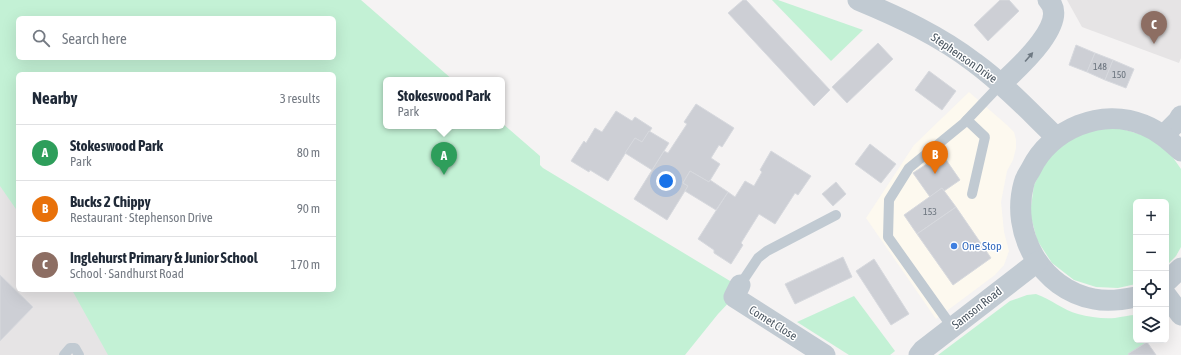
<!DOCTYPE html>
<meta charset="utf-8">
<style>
body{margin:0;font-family:"Asap Condensed",sans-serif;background:#f6f6f7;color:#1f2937}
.controls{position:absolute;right:12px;bottom:12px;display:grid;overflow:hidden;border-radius:6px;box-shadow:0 4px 16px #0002}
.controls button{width:36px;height:36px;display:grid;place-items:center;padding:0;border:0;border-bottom:1px solid #e0e1e3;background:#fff;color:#1f2937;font:20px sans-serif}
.you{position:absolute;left:666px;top:181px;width:14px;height:14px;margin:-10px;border:3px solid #fff;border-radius:50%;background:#1a73e8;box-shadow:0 0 0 6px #1a73e833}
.badge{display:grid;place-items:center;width:26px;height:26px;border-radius:50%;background:#2563eb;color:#fff;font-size:13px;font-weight:700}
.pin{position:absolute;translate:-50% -33px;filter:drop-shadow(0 1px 2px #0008)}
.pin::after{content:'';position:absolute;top:21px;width:14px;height:12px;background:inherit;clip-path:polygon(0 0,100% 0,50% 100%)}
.popup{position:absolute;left:383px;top:77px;width:122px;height:52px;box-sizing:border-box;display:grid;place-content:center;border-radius:6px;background:#fff;filter:drop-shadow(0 1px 3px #0005);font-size:13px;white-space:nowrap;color:#747a83}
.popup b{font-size:15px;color:#1f2937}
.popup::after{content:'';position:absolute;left:50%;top:100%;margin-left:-8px;border:8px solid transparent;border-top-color:#fff}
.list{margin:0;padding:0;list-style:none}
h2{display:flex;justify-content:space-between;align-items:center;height:52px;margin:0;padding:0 16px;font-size:17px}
h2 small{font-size:13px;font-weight:400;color:#747a83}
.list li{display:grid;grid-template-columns:26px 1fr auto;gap:12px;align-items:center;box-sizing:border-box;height:56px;padding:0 16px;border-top:1px solid #e0e1e3}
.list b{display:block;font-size:15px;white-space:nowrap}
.list p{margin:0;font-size:13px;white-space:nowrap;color:#747a83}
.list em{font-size:13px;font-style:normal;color:#747a83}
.icon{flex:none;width:22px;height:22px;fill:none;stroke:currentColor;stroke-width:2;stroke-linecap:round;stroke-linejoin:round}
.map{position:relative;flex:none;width:1181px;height:355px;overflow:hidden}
.search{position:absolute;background:#fff;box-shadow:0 4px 16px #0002;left:16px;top:16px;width:320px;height:44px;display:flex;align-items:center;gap:10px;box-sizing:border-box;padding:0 14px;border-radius:6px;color:#747a83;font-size:15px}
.panel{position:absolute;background:#fff;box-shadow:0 4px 16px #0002;left:16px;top:72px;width:320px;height:220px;border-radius:6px}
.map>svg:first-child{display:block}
</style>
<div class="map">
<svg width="1181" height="355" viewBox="0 0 1181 355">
<rect width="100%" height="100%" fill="#f5f3f3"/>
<polygon fill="#fdf9ef" points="969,92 1007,125 1014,132 1016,140 1016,148 1013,160 1007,171 1001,202 1004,232 1009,251 1004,265 995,275 936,319 866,218 914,145"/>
<g fill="#e6e4e5">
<polygon points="1067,0 1181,0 1181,58 1179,63 1082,27"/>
<polygon points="0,150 18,183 18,290 77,290 113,355 0,355"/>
</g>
<g fill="#c3f1d5" fill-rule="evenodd">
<path d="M0,0H361L453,80H386V126H502V123L540,156V165L543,168L740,287L734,297L718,314L685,355H108L72,290H334V74H18V212L0,186ZM18,18H334V58H18Z"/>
<polygon points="772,0 778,0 863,30 831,61"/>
<polygon points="1119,128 1146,136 1169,152 1181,169 1181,247 1176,256 1166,266 1166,202 1136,202 1136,284 1118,288 1096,287 1074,280 1052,263 1037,240 1030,213 1034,185 1046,161 1066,141 1091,130"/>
<path d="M1036,294C1051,299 1063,310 1078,314C1089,317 1103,319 1115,318C1122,317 1129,315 1136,315V340H1150L1128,355H938L1010,301L1027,295Z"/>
<polygon points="854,296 895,351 890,355 849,355 797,322"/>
</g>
<g fill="#cdcfd5" stroke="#d7d9de">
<polygon points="743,0 746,0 830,90 814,106 728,13"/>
<polygon points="1000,0 1009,0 1019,11 988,41 974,25"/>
<polygon points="878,43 893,59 847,103 832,87"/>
<polygon points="1076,45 1095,53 1087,72 1069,65"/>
<polygon points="1095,53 1113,60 1105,80 1087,72"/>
<polygon points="1113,60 1134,69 1126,88 1105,80"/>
<polygon points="929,71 956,91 942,110 915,90"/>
<polygon points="696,104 734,128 722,147 719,145 711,158 720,164 709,182 690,171 683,183 688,186 667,220 634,199 664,151 668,153 687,124 684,122"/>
<polygon points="616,111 632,121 635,117 652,128 642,142 635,138 608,181 590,170 589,172 571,161 584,141 586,143 595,128 602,132"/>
<polygon points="649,131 669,143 652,170 625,153 635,138 642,142"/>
<polygon points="870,144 896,164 881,183 855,164"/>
<polygon points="771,151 811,176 798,195 795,193 775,224 759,214 741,243 743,245 731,264 714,253 714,250 698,239 728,192 735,197 745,181 754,186 762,172 760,170"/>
<polygon points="942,154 960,180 944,191 942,188 930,197 913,173"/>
<polygon points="690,171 709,182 710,180 728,192 716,210 685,191 688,186 683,183"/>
<polygon points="836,182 846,194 833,206 822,194"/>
<polygon points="942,188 956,207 917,234 904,215"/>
<polygon points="956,207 991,258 953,285 917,234"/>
<polygon points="843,257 852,277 795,304 785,284"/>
<polygon points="874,259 909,314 891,325 856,271"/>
<polygon points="0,275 33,307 0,341"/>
<polygon points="1147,342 1156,355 1129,355 1128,354"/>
</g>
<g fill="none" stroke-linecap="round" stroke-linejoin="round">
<g stroke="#c1cad2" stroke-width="10">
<polyline points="967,120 985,137 972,194"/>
<polyline points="740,285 758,258 767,251 836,215"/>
<polyline points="952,327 888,237 889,200 909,168 964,123 1001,84"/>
<polyline points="64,355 70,348 75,348 79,355"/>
</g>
<g stroke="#c1cad2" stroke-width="21">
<path d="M858,0C899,17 940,36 975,63C1005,85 1030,112 1056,137"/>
<path d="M1001,84C1016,70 1071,22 1048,0"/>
<polyline points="1164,135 1178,121 1181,116"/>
<polyline points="1166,282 1181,268"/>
<polyline points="740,285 734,297 825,355"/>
<polyline points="1166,295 1181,315"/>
<path d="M1136,297C1122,300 1108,302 1094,299C1041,289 1010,233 1024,183C1025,178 1029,173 1031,169C1050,129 1102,107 1144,125C1159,131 1170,141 1181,151"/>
<polyline points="919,355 923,350 1037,262"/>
</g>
</g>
<defs><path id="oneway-solid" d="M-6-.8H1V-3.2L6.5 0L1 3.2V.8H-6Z"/></defs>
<use fill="#6e7983" href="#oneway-solid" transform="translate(1029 57) rotate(-49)"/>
<circle fill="#3f7fe0" stroke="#fff" stroke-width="1.5" cx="954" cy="246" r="4"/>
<g text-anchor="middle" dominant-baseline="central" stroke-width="3" stroke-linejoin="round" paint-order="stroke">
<g font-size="10" fill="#6b747e">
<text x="1100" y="66">148</text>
<text x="1119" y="74">150</text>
<text x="930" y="211">153</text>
</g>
<g font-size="12" fill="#4a5661" stroke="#fff">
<text transform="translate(964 58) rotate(35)">Stephenson Drive</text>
<text transform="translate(977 308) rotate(-38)">Samson Road</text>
<text transform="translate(773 323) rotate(32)">Comet Close</text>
</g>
<g font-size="12" fill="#366cbe" stroke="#fff" text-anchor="start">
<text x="962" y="246">One Stop</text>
</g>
</g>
</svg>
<div class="controls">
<button>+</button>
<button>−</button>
<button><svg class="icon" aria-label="locate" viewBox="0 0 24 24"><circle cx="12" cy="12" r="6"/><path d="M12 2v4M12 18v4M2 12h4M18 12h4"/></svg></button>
<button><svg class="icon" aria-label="layers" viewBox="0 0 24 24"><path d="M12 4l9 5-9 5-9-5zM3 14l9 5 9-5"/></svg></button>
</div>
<div class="you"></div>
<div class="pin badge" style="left:444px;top:175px;background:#2e9e5b">A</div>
<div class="popup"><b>Stokeswood Park</b>Park</div>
<div class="pin badge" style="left:935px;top:174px;background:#e8710a">B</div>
<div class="pin badge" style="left:1154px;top:44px;background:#8d6e63">C</div>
<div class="search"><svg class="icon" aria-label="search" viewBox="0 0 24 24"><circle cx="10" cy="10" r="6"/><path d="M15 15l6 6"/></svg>Search here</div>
<section class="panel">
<h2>Nearby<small>3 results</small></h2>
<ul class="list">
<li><span class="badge" style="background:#2e9e5b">A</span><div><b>Stokeswood Park</b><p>Park</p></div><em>80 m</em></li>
<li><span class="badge" style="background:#e8710a">B</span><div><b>Bucks 2 Chippy</b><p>Restaurant · Stephenson Drive</p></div><em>90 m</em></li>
<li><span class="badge" style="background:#8d6e63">C</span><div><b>Inglehurst Primary &amp; Junior School</b><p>School · Sandhurst Road</p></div><em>170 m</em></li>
</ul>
</section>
</div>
